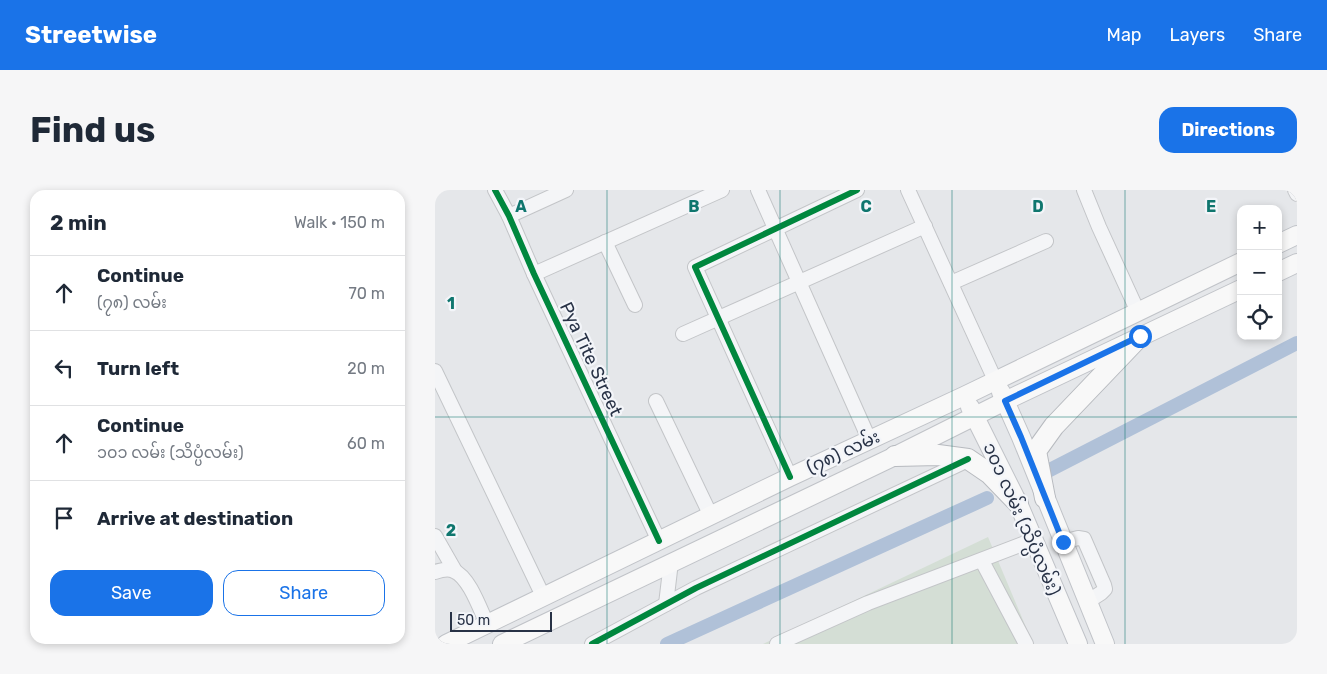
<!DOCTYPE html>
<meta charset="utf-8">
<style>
body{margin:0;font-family:Rubik,"Noto Sans Myanmar",sans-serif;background:#f6f6f7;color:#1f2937}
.controls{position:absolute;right:15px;top:15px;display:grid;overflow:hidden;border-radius:10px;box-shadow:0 2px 8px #0003}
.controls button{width:45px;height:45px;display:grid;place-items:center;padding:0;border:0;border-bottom:1px solid #e0e1e3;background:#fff;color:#1f2937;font:25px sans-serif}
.scale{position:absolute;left:15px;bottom:12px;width:102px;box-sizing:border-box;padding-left:5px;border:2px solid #283246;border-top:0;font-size:14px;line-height:18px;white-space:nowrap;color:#283246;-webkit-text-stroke:4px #f3f5f9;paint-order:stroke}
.stop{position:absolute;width:15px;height:15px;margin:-11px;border:4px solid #1a73e8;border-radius:50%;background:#fff}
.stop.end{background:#1a73e8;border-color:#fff;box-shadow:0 1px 5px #0008}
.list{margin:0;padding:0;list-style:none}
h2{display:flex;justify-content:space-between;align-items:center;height:65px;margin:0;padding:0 20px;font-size:21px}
h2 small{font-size:16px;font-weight:400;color:#747a83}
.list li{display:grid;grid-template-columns:32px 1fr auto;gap:15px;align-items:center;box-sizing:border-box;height:75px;padding:0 20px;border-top:1px solid #e0e1e3}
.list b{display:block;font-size:19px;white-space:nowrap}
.list p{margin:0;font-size:16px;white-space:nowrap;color:#747a83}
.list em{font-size:16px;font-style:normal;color:#747a83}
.actions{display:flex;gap:10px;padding:15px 20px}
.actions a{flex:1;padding:11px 0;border:1px solid #1a73e8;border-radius:15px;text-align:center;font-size:18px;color:#1a73e8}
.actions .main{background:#1a73e8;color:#fff}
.icon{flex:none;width:28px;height:28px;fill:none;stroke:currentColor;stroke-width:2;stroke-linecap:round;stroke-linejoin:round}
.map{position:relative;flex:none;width:862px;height:454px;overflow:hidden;border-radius:15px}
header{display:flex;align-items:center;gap:30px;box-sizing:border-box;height:70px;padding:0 25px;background:#1a73e8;color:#fff}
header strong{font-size:24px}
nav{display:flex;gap:28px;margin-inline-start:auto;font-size:18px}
.intro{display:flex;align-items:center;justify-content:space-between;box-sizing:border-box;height:120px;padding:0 30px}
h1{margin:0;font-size:35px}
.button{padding:12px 22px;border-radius:15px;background:#1a73e8;color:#fff;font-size:18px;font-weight:700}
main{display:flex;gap:30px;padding:0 30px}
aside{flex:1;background:#fff;border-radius:15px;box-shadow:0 2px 8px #0003}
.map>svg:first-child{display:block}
</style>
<header>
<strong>Streetwise</strong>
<nav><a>Map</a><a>Layers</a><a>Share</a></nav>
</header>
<div class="intro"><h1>Find us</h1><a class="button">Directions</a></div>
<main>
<aside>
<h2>2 min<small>Walk · 150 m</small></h2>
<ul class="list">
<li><svg class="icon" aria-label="ahead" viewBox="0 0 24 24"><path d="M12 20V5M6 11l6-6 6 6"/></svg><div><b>Continue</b><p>(၇၈) လမ်း</p></div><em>70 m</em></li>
<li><svg class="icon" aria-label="left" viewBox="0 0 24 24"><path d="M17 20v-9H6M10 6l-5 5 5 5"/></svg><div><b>Turn left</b></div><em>20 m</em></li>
<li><svg class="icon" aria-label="ahead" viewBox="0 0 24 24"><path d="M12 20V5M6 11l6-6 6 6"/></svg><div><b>Continue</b><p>၁၀၁ လမ်း (သိပ္ပံလမ်း)</p></div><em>60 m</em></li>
<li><svg class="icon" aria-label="arrive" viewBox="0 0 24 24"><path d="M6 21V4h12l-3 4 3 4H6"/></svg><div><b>Arrive at destination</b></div></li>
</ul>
<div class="actions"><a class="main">Save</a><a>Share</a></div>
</aside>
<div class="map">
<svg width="862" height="454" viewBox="0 0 862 454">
<rect width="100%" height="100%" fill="#e5e7ea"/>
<polygon fill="#d4ded5" points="553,347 598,454 328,454"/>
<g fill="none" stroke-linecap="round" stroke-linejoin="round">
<g stroke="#b0c1d8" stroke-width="14">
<polyline points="607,284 862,153"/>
<polyline points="232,454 552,308"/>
</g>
<g stroke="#c3c5c8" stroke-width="16">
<g id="minor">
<polyline points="60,0 74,26 99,84 224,351"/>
<polyline points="323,0 434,249"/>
<polyline points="473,0 560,190"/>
<polyline points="649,0 664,37 703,122"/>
<polyline points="860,0 862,4"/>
<polyline points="74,26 131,0"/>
<polyline points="170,52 200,115"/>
<polyline points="99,84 287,0"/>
<polyline points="516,93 611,51"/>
<polyline points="248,144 490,36"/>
<polyline points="0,181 108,406"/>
<polyline points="221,211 276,326"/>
<polyline points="355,287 260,77 422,0"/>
<polyline points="0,346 20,381"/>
<polyline points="628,352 643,348 649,349 669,395 670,399 666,403 652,412"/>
<polyline points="547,371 591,454"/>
<path d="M0,382C6,380 13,378 19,381C34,387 45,419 52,434"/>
<polyline points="231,414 236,372"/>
<polyline points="157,454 261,398 533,270"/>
<polyline points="342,454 433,413 598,350"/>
</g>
</g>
<g stroke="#c0c3c8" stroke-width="20">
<g id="major">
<polyline points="843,54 862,45"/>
<polyline points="843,82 862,73"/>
<polyline points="566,202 586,247 670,454"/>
<polyline points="535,217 583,313 643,454"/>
<polyline points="11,454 355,287 529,206 806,72"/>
<polyline points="67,454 460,266 570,211 806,99"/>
</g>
</g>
<g stroke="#b7babf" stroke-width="22">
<g id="highway">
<polyline points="460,266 503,265 533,269 555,284 583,313"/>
<polyline points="610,308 601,261 619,236 705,146"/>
</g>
</g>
<use href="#minor" stroke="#f4f5f7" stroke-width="14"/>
<use href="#major" stroke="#f8f8f8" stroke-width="18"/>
<use href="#highway" stroke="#f8f8f8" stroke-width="20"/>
<g stroke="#f3f5f9" stroke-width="9">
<g id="cycleway">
<polyline points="60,0 74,26 99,84 224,351"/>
<polyline points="355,287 260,77 422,0"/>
<polyline points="157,454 261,398 533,269"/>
</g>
</g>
<use href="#cycleway" stroke="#00873e" stroke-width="6"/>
</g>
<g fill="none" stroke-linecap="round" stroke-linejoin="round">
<polyline stroke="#1a73e8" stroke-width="6" points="628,352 586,247 570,211 705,146"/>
</g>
<path fill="none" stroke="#0f766e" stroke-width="1" stroke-opacity="0.55" d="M172,0V454M345,0V454M517,0V454M690,0V454M0,227H862"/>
<g text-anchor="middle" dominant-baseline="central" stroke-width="4.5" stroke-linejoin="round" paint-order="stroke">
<g font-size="18" fill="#283246" stroke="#f3f5f9">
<text transform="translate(156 169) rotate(65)">Pya Tite Street</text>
<text transform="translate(408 262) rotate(-25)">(၇၈) လမ်း</text>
<text transform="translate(587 329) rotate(66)">၁၀၁ လမ်း (သိပ္ပံလမ်း)</text>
</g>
</g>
<g font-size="16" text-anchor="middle" font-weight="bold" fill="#0f766e" stroke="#f3f5f9" stroke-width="4.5" stroke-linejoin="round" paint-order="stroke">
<text x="86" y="22">A</text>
<text x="259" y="22">B</text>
<text x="431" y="22">C</text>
<text x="603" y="22">D</text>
<text x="776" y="22">E</text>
<text x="16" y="119">1</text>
<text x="16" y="346">2</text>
</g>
</svg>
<div class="controls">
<button>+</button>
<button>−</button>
<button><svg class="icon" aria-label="locate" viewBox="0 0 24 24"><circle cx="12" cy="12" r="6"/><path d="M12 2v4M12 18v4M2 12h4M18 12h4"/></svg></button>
</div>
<div class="scale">50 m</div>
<div class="stop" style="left:705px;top:146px"></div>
<div class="stop end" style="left:628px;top:352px"></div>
</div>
</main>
